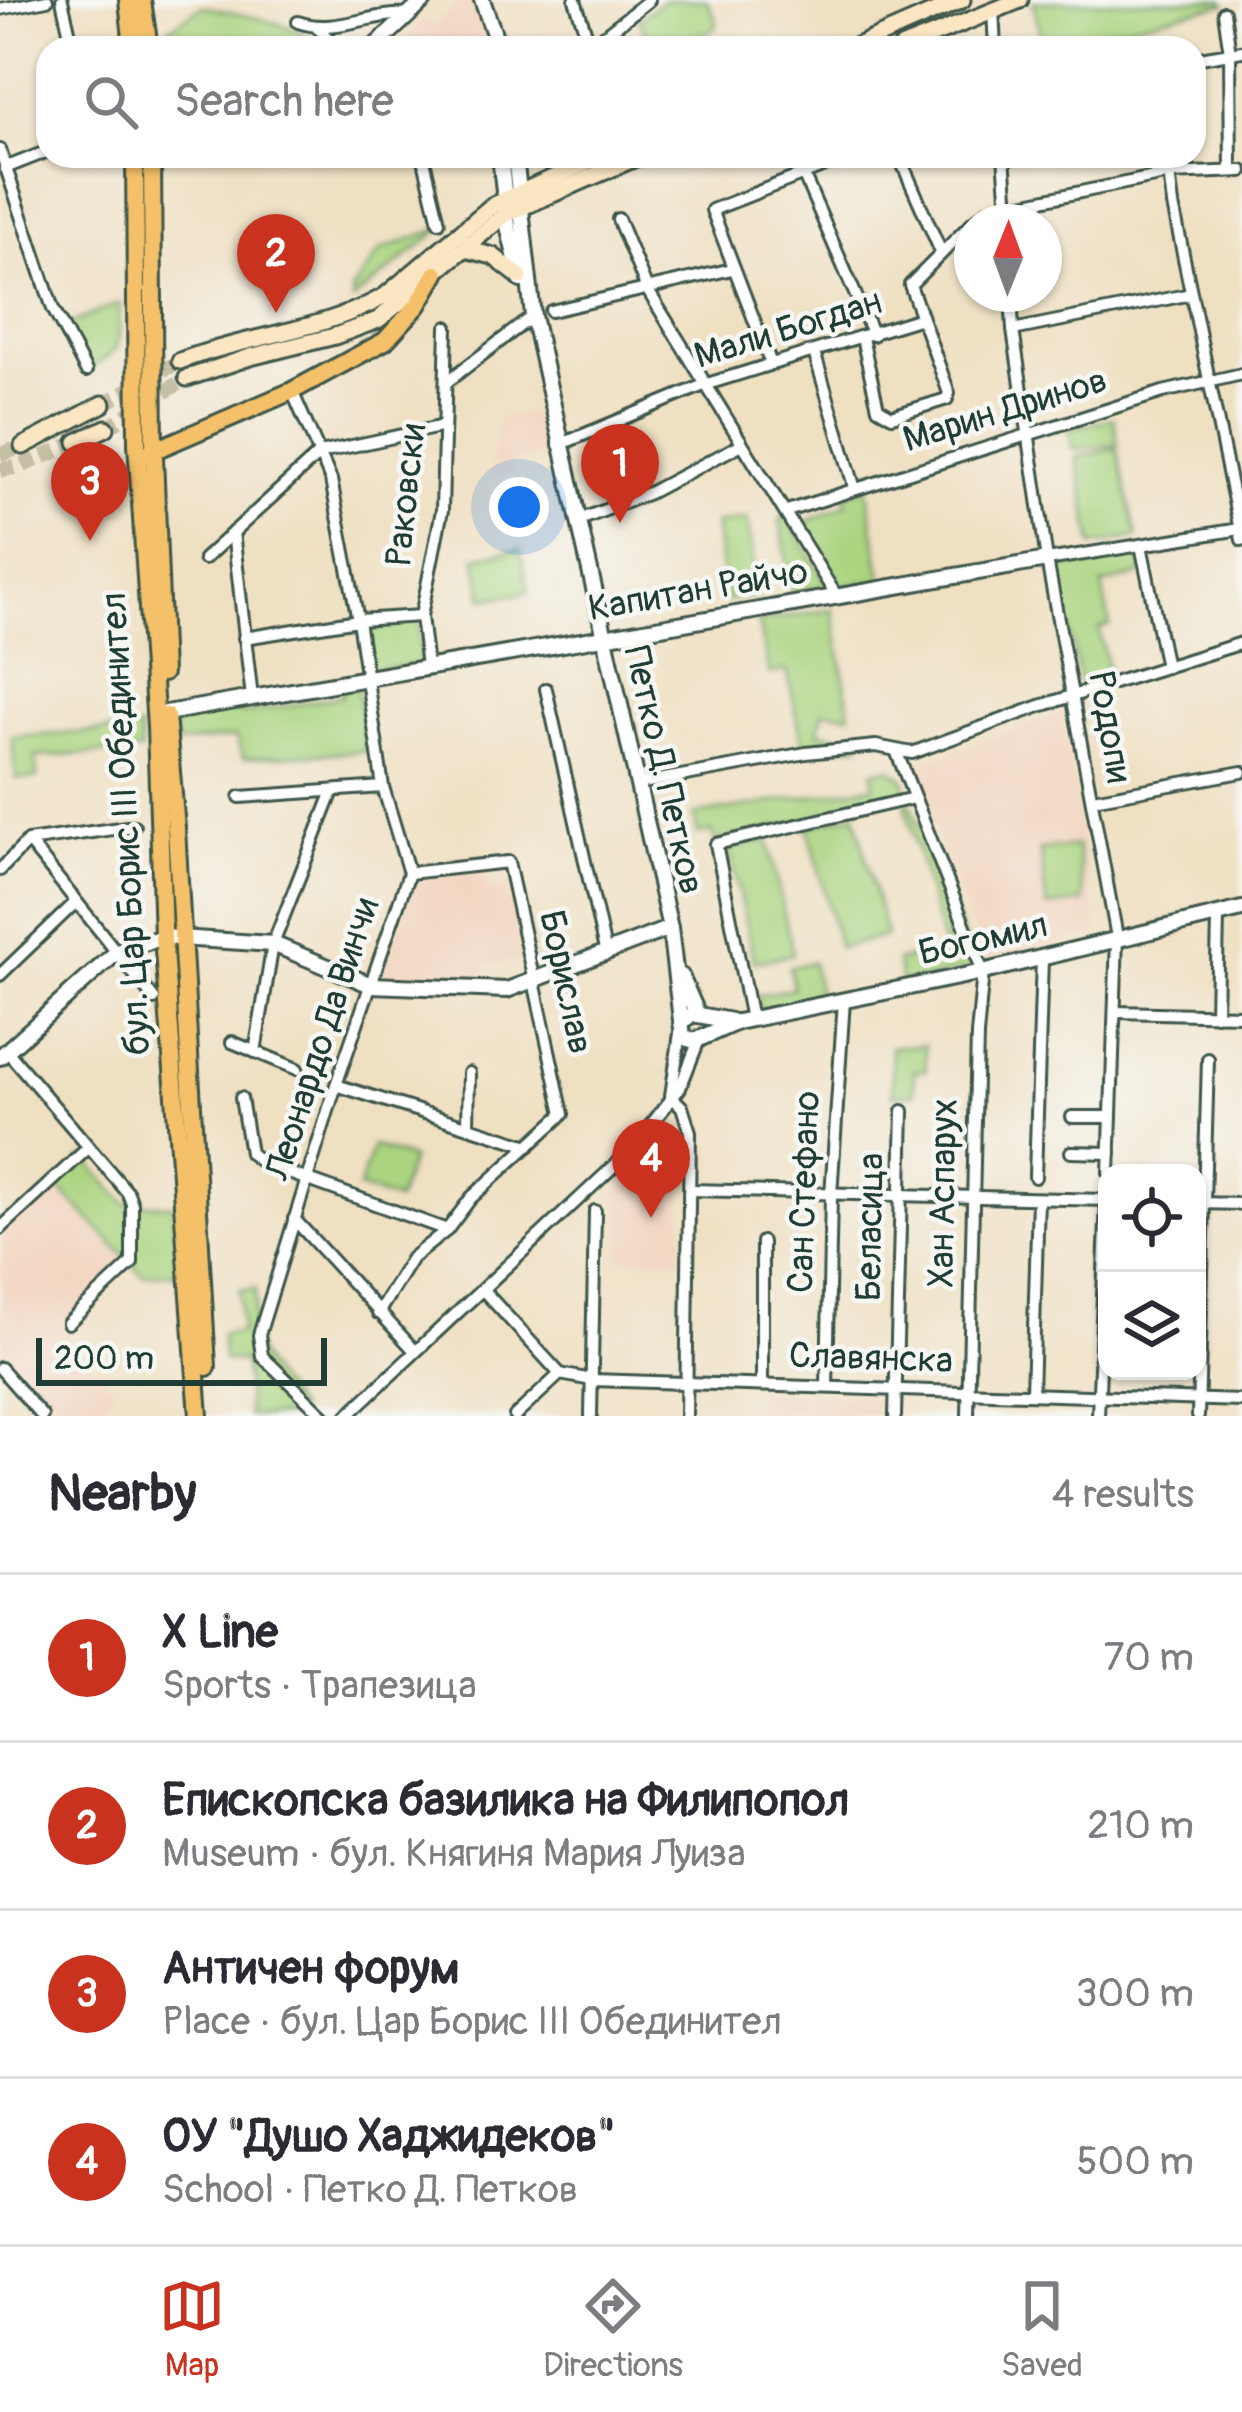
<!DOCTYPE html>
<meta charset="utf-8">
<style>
body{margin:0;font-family:Pangolin,sans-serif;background:#f2f2f3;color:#2b2b33}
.controls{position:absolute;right:36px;bottom:36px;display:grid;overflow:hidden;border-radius:24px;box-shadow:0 3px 9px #0004}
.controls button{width:108px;height:108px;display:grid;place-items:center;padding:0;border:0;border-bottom:3px solid #e1e1e2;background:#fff;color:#2b2b33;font:60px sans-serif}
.compass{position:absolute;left:954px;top:204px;width:108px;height:108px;border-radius:50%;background:#fff;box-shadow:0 3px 9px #0004;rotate:1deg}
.scale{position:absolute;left:36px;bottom:30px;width:291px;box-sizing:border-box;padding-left:12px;border:6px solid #1f3d34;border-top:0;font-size:33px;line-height:42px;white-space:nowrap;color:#1f3d34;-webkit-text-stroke:9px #f6f6f2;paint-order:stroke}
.you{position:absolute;left:519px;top:507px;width:42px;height:42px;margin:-30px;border:9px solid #fff;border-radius:50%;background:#1a73e8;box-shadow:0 0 0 18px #1a73e833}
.badge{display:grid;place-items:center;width:78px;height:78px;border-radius:50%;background:#c8321e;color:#fff;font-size:39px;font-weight:700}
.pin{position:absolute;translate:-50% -99px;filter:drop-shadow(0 3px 6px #0008)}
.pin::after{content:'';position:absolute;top:63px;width:42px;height:36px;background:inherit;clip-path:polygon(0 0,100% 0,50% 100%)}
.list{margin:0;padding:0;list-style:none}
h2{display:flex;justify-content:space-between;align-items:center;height:156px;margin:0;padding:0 48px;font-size:51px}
h2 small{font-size:39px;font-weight:400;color:#7c7c81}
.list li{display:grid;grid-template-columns:78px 1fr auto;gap:36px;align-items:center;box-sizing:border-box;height:168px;padding:0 48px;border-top:3px solid #e1e1e2}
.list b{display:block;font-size:45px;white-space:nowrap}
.list p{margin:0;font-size:39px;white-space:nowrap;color:#7c7c81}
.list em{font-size:39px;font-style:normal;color:#7c7c81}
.icon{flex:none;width:66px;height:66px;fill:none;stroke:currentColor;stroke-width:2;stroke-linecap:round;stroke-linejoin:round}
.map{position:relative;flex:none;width:1242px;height:1416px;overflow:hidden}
.search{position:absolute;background:#fff;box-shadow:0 3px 9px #0004;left:36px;right:36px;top:36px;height:132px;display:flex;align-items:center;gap:30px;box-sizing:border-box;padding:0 42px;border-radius:36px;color:#7c7c81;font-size:45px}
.sheet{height:828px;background:#fff}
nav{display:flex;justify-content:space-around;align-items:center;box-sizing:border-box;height:168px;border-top:3px solid #e1e1e2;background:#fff;font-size:33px;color:#7c7c81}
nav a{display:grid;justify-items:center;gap:6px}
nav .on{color:#c8321e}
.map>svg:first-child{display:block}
</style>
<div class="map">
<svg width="1242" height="1416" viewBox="0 0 1242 1416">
<rect width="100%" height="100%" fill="#f6f6f2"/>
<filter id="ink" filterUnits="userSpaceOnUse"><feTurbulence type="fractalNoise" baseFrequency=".00833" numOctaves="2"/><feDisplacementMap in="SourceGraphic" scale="24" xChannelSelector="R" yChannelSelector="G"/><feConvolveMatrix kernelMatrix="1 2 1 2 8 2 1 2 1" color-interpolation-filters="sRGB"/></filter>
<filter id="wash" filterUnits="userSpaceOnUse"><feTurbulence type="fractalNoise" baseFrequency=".004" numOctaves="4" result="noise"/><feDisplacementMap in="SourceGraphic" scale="48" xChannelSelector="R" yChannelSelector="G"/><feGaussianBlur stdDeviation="2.7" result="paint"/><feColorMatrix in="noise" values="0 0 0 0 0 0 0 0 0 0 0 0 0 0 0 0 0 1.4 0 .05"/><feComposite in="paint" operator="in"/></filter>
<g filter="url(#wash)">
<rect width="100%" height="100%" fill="#efe0c2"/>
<g fill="#f2d4be">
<polygon points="462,0 477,0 493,48 404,48 406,38 423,18 434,27"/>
<polygon points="539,411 545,454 511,463 513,473 494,477 491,466 499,417"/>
<polygon points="1061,712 1098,934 983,961 913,766"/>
<polygon points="484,869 487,890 510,887 525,961 486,963 483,983 385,979 381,975 415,881"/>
<polygon points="665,1117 683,1135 682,1259 620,1258 618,1178"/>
<polygon points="53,1187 126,1262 62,1331 115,1390 90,1416 51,1416 0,1358 0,1235"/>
<polygon points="755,1392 894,1395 894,1416 700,1416 700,1413 754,1414"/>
</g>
<g fill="#aad480" stroke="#64885a" stroke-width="3">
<polygon points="664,0 707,0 717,23 714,29 668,48 652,48 639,19"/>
<polygon points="1222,0 1225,4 1095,33 1098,48 1044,48 1033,2"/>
<path d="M202,6C234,14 303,23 323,48H164L161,34Z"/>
<polygon points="443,227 353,300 352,291 381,250"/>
<path d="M120,303C118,347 125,348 86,371L62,327Z"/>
<polygon points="1114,418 1118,445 1073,449 1069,429"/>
<polygon points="1117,448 1137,537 1093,545 1077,457"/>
<polygon points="867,486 882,581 838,586 802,524 847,504 845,495"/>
<polygon points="787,515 828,586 792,591 780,520"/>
<polygon points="747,519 759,596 726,601 715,524"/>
<polygon points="520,549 529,592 484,599 476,557"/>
<polygon points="1139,549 1143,574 1102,585 1110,625 1099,629 1109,675 1080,683 1057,568"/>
<polygon points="833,609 850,714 823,711 819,732 859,740 860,745 840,747 838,739 803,744 787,671 769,673 758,622"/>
<polygon points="418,618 422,665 369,670 364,624"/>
<polygon points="357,686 366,751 243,758 236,737 176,744 173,718 239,707 241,714 342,696 341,689"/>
<polygon points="140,729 141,751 36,757 37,778 16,779 12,737"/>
<polygon points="889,768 904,779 908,794 716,843 712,832 698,834 694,815 874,786 873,771"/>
<polygon points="910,802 976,968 902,984 897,961 944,950 905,804"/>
<polygon points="855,814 886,936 839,948 808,826"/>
<polygon points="768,840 793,954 754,962 729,848"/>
<polygon points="1077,846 1084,902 1047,907 1040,850"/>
<polygon points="812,962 820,998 759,1011 756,996 793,988 789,967"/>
<polygon points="925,1045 926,1070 914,1071 914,1094 893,1095 891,1047"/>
<polygon points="373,1146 411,1159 397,1201 359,1188"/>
<polygon points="84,1157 125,1203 174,1205 179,1273 143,1275 55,1184"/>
<path d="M256,1289C250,1359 256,1355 298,1409L291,1416H248L244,1361H223L221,1334L241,1332L239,1290Z"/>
</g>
</g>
<g filter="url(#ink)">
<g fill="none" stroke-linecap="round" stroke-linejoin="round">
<g stroke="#c5bfa6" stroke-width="15" stroke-dasharray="15 8" stroke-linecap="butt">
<polyline points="103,404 180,361"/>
<polyline points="106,428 187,378"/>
<polyline points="0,455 23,446"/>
<polyline points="0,470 22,466 77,442"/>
</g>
<g stroke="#3e5549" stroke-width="16">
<g id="minor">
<polyline points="62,0 73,48"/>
<polyline points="575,0 590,46"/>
<polyline points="0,9 47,0"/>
<polyline points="993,9 995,48"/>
<polyline points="1224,12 1230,53 1231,171"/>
<path d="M298,22C335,35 370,12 409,15"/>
<polyline points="319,29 338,48"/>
<polyline points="588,48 649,0"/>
<polyline points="1194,59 1242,51"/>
<polyline points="0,150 53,309 86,371"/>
<polyline points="423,156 439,222"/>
<polyline points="899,156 941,252"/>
<polyline points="1004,156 1009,222"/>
<polyline points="1167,156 1173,205 1242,540"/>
<polyline points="5,168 48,151"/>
<polyline points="804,176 873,335"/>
<polyline points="618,219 647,289 837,597"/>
<polyline points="973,222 988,211 1169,174 1242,171"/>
<polyline points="1011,294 1013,330 1047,560 1117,937 1109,1173"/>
<polyline points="551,311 732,269"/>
<polyline points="1013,330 1191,294"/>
<polyline points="862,338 878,408 892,416 947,399 949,393 910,285 972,223"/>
<polyline points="814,352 855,489"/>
<polyline points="771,364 712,210 850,156"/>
<polyline points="448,381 533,316"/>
<polyline points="292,391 331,480 358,620 383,787 409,873 336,1085 259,1335 262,1356 324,1416"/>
<polyline points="559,445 704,385 921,318"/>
<polyline points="787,511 1163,392 1242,374"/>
<polyline points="577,521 649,493 742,444"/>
<polyline points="233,532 252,698"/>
<polyline points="1141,545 1166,667"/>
<polyline points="204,559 320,453 444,426"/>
<polyline points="1047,560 1240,529"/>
<polyline points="244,638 358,620 421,616"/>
<polyline points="427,667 421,616 442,510 447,327"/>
<polyline points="546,689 605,950"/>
<polyline points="897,753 983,972 977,1035 968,1416"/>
<polyline points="637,784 806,753 876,746 912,753 1040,706 1242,643"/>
<polyline points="240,797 383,787"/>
<polyline points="1093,799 1242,772"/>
<polyline points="28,841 154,999"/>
<polyline points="0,870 28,841 134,826"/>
<polyline points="0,975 76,902"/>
<polyline points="1115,1012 1242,1015"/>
<polyline points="1216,1015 1218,915"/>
<polyline points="751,1019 716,844 914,798"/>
<polyline points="232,1042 297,1069"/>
<polyline points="7,1051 128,1193 132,1204 132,1263 68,1323"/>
<polyline points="255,1052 273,944 333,791"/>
<polyline points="336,1085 529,1146"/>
<polyline points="671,1096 682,1107 690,1132 686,1416"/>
<polyline points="671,1096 680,1033"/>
<polyline points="241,1098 250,1153 264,1164 447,1230"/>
<polyline points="1072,1117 1111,1117"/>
<polyline points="468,1126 469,1073"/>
<polyline points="1071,1152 1110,1153"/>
<polyline points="1035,1177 1042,958"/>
<polyline points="690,1190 1107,1200"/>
<polyline points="1197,1203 1242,1204"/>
<polyline points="294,1219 415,1351"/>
<polyline points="0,1229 87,1149"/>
<polyline points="484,1291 560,1374"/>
<polyline points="378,1313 412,1258 447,1230 471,1198 563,1114 508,862 409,873"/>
<polyline points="0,1368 42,1416"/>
<polyline points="560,1374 592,1380 1242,1401"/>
<polyline points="762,1384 762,1242"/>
<polyline points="827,1387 831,1195 844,1000"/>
<polyline points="1032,1394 1038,1199"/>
<polyline points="347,1416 630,1151 680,1088 699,1040"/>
<polyline points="515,1416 560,1374"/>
<polyline points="591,1416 595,1211"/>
<polyline points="895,1416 903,1111"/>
<polyline points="1098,1416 1107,1199"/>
<polyline points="1198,1416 1208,1059"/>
</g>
</g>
<g stroke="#3e5549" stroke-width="20">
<g id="tertiary">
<polyline points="482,0 499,48"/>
<polyline points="373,48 425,0"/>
<polyline points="500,156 508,226 521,280"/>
<polyline points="515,156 533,316 670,928 683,1037 694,1041 737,1022 983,972 1242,909"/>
<polyline points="166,713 1047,560"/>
<polyline points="681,976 698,1015"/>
<polyline points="681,1022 693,1014 731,1021"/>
<polyline points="0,1057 118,951 163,937 273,944 371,985 507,990 670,928"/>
</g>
</g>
<g stroke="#3e5549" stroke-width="21">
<g id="secondary">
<polyline points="852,48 962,0"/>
<polyline points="901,48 1020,0"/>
<polyline points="465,249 493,256 520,277"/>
<path d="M180,361C247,335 322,332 385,296L493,205L601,156"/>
<polyline points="187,378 250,357 335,336 378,320 506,214 640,156"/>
<polyline points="77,442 106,428"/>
<polyline points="23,446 103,404"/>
</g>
</g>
<g stroke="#3e5549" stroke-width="22">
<g id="primary">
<polyline points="128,0 133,48"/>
<polyline points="142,0 149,48"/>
<polyline points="135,156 137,444 156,727 163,937 199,1416"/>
<polyline points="152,156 154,457 163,673"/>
<polyline points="148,453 292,391 385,341 418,305 436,274"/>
<polyline points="166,716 176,828 207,1367"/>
</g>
</g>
<use href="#minor" stroke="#fff" stroke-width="10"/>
<use href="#tertiary" stroke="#fff" stroke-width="14"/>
<use href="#secondary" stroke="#fbe6c3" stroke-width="15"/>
<use href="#primary" stroke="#f4c16a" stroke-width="16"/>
</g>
</g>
<g text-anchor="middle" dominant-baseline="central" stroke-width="9" stroke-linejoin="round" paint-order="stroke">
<g font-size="36" fill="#1f3d34" stroke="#f6f6f2">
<text transform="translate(788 329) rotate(-17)">Мали Богдан</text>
<text transform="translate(1005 410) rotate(-17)">Марин Дринов</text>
<text transform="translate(406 495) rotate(-84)">Раковски</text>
<text transform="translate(698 590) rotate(-10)">Капитан Райчо</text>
<text transform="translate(1110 727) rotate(80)">Родопи</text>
<text transform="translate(664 770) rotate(77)">Петко Д. Петков</text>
<text transform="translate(126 824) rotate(-93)">бул. Цар Борис III Обединител</text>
<text transform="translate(983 939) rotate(-13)">Богомил</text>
<text transform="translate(566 982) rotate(78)">Борислав</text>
<text transform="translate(322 1039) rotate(-72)">Леонардо Да Винчи</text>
<text transform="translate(804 1192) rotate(-88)">Сан Стефано</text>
<text transform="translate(943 1193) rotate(-89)">Хан Аспарух</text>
<text transform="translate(870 1227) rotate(-89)">Беласица</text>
<text transform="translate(871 1358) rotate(2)">Славянска</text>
</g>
</g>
</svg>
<div class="controls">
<button><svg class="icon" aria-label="locate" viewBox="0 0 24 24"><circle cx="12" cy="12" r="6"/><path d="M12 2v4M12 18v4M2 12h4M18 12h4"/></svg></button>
<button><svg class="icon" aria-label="layers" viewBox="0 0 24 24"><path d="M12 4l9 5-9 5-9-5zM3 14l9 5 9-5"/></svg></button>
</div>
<svg class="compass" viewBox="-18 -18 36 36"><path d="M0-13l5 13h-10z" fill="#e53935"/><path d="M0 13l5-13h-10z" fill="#7c7c81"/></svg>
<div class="scale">200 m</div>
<div class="you"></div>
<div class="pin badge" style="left:620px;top:523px">1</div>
<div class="pin badge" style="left:276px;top:313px">2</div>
<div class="pin badge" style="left:90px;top:541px">3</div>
<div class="pin badge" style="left:651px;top:1218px">4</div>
<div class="search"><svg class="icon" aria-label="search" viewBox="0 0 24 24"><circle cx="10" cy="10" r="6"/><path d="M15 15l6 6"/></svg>Search here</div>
</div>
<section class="sheet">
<h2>Nearby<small>4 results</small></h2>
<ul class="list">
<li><span class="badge">1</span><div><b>X Line</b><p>Sports · Трапезица</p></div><em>70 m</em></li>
<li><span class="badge">2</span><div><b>Епископска базилика на Филипопол</b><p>Museum · бул. Княгиня Мария Луиза</p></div><em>210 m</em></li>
<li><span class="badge">3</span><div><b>Античен форум</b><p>Place · бул. Цар Борис III Обединител</p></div><em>300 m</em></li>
<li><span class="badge">4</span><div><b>ОУ &quot;Душо Хаджидеков&quot;</b><p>School · Петко Д. Петков</p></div><em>500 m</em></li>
</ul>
</section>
<nav>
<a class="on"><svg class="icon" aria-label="map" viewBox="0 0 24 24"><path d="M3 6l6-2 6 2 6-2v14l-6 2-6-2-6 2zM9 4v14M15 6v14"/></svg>Map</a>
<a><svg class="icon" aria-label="directions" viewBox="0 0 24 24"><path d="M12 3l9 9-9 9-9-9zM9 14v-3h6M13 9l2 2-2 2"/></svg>Directions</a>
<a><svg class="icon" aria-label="saved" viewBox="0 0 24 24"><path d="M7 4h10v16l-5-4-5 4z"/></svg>Saved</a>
</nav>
